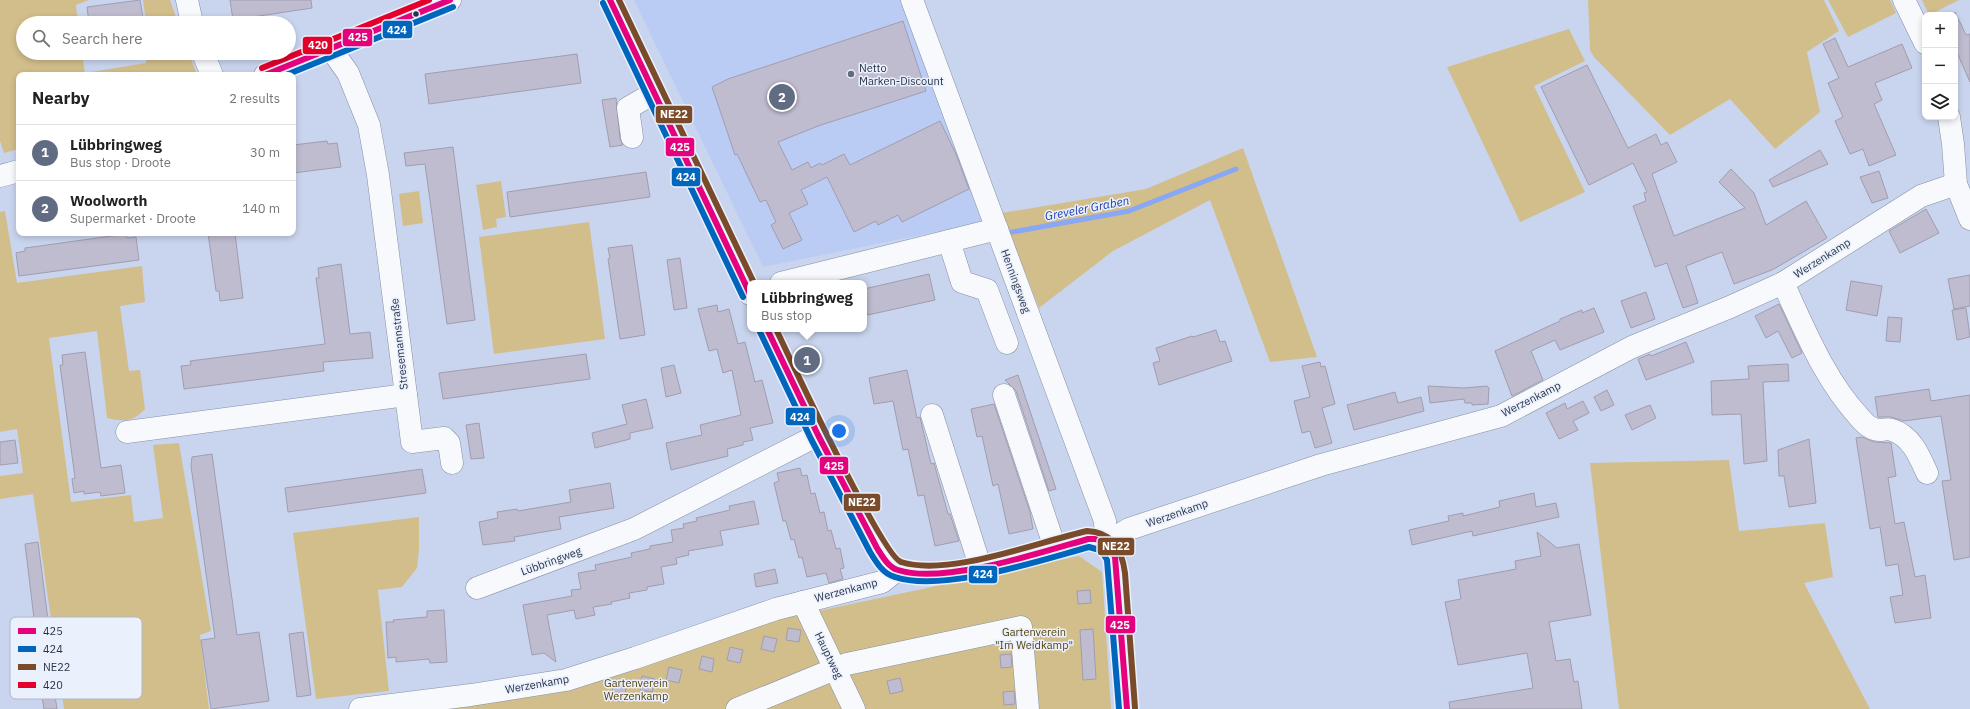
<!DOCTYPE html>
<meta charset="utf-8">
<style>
body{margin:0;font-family:"IBM Plex Sans",sans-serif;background:#f2f2f2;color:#222}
.controls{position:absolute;right:12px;top:12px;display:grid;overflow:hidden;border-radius:8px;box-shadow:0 2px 6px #0003}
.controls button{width:36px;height:36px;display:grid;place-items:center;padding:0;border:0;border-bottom:1px solid #e0e0e0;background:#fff;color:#222;font:20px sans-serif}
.you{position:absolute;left:839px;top:431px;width:14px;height:14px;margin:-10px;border:3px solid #fff;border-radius:50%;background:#1a73e8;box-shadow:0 0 0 6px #1a73e833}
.badge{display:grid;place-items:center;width:26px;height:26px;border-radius:50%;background:#616c83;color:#fff;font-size:13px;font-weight:700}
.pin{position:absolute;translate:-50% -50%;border:2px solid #fff;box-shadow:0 1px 4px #0006}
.popup{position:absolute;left:747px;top:280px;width:120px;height:52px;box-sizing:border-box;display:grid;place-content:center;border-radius:8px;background:#fff;filter:drop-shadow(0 1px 3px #0005);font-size:13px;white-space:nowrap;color:#767676}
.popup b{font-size:15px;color:#222}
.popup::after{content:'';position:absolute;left:50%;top:100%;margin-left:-8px;border:8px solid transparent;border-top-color:#fff}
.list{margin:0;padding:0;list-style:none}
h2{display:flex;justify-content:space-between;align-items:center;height:52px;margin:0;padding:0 16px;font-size:17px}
h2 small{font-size:13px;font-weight:400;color:#767676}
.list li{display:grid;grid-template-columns:26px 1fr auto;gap:12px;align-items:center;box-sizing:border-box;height:56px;padding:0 16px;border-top:1px solid #e0e0e0}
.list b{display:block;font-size:15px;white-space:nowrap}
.list p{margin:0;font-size:13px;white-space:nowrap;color:#767676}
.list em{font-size:13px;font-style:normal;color:#767676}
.icon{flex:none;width:22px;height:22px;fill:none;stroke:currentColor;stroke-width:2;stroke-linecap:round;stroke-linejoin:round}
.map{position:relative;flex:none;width:1970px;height:709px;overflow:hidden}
.search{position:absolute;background:#fff;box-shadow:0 2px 6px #0003;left:16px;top:16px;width:280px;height:44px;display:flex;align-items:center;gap:10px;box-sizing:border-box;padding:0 14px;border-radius:22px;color:#767676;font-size:15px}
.panel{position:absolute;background:#fff;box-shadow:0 2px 6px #0003;left:16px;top:72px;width:280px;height:164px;border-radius:8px}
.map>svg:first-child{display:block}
</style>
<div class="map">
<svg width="1970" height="709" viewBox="0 0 1970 709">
<rect width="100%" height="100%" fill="#c9d5ee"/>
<polygon fill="#baccf3" points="634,0 918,0 1000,219 763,267"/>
<g fill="#d2be8b">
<polygon points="0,0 89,0 76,5 78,23 23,23 23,53 82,53 85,73 146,63 147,53 189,53 196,72 194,75 19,75 19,149 4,153 0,141"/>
<polygon points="143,0 170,0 178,23 146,23"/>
<polygon points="1588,0 1824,0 1839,31 1807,52 1820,112 1775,149 1730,99 1670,135 1594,57 1590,50"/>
<polygon points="1828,0 1890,0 1896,13 1848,37"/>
<polygon points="1922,0 1959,0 1929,15"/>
<polygon points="1569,29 1585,61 1534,86 1585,192 1520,222 1447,67"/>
<polygon points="1243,148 1317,357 1270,362 1210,200 1113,251 1039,308 1002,213 1146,189"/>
<polygon points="501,181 506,217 496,219 497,227 483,230 476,185"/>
<polygon points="419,191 423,223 403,226 399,194"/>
<path d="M5,211L17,283L142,266L145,302L120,306L129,371L140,370L145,409C133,422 124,422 107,418L97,331L49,338L71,502L131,495L134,522L163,518L153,445L179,443L211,631L200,635L209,709H64L33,494L0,499V476L23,473L17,429L0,432V212Z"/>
<polygon points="589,222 605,339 494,354 479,237"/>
<polygon points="1729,460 1739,531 1825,523 1833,577 1804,583 1870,709 1619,709 1590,463"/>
<polygon points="419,517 419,550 417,568 402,587 378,590 389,691 316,699 293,533"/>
<polygon points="1079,556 1102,572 1111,709 441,709 550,694 652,662 766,622"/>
</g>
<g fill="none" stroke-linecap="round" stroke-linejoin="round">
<polyline stroke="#88a7f4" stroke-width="5" points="1007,233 1129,211 1236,169"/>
</g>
<g fill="#c0bcd0" stroke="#a09db0">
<polygon points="140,0 144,23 89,23 87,7"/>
<polygon points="230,0 311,0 312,8 233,20"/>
<polygon points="1955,12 1966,35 1970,34 1970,82 1955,48"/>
<polygon points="903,21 926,91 818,126 778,142 792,170 808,162 811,168 820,163 822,165 844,154 850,165 940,121 956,154 969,189 902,222 898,215 878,225 876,221 854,232 827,177 801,190 808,204 789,213 802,240 783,249 771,225 776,222 766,200 760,202 737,154 735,155 712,87 728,79"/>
<polygon points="1835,38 1848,67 1902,44 1912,68 1875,83 1882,100 1874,104 1896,155 1869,166 1863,149 1850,154 1835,121 1843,117 1828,83 1839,78 1823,44"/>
<polygon points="577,54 581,83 429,104 425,74"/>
<polygon points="1587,65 1628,148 1656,134 1661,145 1667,142 1677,162 1652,174 1674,236 1745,208 1719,182 1731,169 1754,193 1766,225 1806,201 1827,238 1772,270 1734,284 1722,252 1686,266 1698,303 1683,308 1667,263 1655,267 1633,206 1646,201 1644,193 1647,192 1633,163 1589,185 1541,87"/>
<polygon points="616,98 620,139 623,145 610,147 602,100"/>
<polygon points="327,141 328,144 337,143 341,167 293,173 293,145"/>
<polygon points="453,147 475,320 447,324 425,164 406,166 404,153"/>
<polygon points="1820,150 1828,164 1773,187 1769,180"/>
<polygon points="1879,171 1888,198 1872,203 1860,177"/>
<polygon points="646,172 650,197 510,217 507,192"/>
<polygon points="1926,209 1939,233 1900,253 1889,231"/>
<polygon points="208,233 235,233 243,298 220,301 219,291 216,291"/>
<polygon points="126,234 127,238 136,237 139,260 19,276 16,253 25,251 25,248"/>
<polygon points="632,245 645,335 620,339 608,259 610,258 608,248"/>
<polygon points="680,258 687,308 674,310 667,260"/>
<polygon points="341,264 350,334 370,332 373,358 323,362 324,371 184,389 181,366 191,365 190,361 325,344 316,278 319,278 318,268"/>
<polygon points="929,274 935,300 868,315 866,311 864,311 864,289"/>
<polygon points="1970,275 1970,306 1954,309 1948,279"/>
<polygon points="1851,281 1882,286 1877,316 1846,310"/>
<polygon points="1646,292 1655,319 1631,328 1621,301"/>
<polygon points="1779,304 1802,353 1792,358 1778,331 1766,338 1755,316"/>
<polygon points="717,305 718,312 729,309 738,344 745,342 755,382 762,380 773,423 750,428 753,440 743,442 743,445 727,449 728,456 671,470 666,443 702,435 700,425 741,415 732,370 723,373 717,349 709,351 698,309"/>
<polygon points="1594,308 1604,332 1560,350 1555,340 1531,351 1543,380 1512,396 1495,351 1560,321 1560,319 1582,310 1582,313"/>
<polygon points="1966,308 1970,337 1957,340 1952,310"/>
<polygon points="1888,317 1902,318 1900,342 1886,341"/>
<polygon points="1216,330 1220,342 1225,341 1232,361 1159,385 1153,363 1160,361 1156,348 1192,336 1193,337"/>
<polygon points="1686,342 1694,362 1646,380 1638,359 1650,354 1651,356"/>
<polygon points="85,352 101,468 121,465 125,493 101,496 100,492 84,494 84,491 74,493 72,479 75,478 60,365 63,365 62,355"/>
<polygon points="586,354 590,379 443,399 439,373"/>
<polygon points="1320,362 1321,367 1325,366 1335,404 1322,408 1332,443 1315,448 1310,431 1302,433 1294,401 1310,397 1302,366"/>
<polygon points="1788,364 1789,381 1763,382 1767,461 1744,464 1741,414 1712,415 1711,381 1749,379 1748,366"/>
<polygon points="674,365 681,393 666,397 661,368"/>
<polygon points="907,370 917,418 920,417 931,464 934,463 948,514 950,514 959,541 935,546 924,495 918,496 908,449 903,450 893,401 874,404 869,378"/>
<polygon points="1018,375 1056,489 1049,491 1016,391 1005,380"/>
<polygon points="1428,386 1464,388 1487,386 1489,388 1488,404 1472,405 1472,403 1465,403 1464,399 1430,403"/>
<polygon points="1929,389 1931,401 1970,395 1970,557 1954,560 1942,481 1951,480 1941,416 1904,421 1891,417 1878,417 1875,397"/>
<polygon points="1607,390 1614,405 1601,411 1594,397"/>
<polygon points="1395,392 1398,403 1421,397 1424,411 1354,430 1347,405"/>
<polygon points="646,399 653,428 630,433 630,439 595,448 592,433 627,424 622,405"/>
<polygon points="1583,401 1589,413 1573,421 1578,430 1559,439 1546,413 1565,403 1567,409"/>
<polygon points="994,404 1030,512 1033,529 1009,534 998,484 993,486 982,436 977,437 971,409"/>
<polygon points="1650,405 1656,418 1632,430 1625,415"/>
<polygon points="479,423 484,458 471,459 466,425"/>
<polygon points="1862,437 1874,442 1891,443 1896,476 1888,478 1895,524 1904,522 1915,577 1925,575 1931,618 1895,623 1890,597 1903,595 1898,564 1886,566 1880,527 1870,529 1856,438"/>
<polygon points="1809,439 1816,503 1789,507 1784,476 1779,476 1778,450"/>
<polygon points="15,440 18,463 0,465 0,442"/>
<polygon points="212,454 237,635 259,632 269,701 211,709 201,640 215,638 191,466 192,457"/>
<polygon points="800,468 802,476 807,475 811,494 815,493 820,513 824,512 828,531 831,530 836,549 840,548 844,568 840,569 843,579 829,583 826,573 807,577 802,557 799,558 794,539 791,540 786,521 783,521 774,483 779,481 777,473"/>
<polygon points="422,469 426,493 288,512 285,488"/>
<polygon points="610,483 614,508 559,517 561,529 514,537 515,541 483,545 479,522 498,518 497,512 517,509 518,511 571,502 569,490"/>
<polygon points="1534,493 1536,507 1556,503 1559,517 1473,536 1472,531 1412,545 1409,530 1449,521 1448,516 1463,513 1463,516 1500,507 1499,501"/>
<polygon points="754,501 759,524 720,531 723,545 688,551 689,555 676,558 677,564 661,567 664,584 647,587 647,590 629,593 630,598 611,602 612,604 593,607 595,615 576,619 574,610 547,615 556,662 544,653 532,655 523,605 572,596 571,590 581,589 578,573 596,570 595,565 632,557 631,553 650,549 650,546 673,542 671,530 684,528 683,524 697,521 696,518 730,510 729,506"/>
<polygon points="1537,532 1557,548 1579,544 1591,615 1549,622 1556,661 1570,659 1574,682 1578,681 1582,709 1450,709 1449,702 1533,688 1527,653 1458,665 1445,602 1461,599 1458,580 1516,569 1515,561 1541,556"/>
<polygon points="38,542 56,682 42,684 25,544"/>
<polygon points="775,569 778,583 756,587 754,574"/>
<polygon points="1090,590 1091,603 1078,604 1077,591"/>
<polygon points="444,610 447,662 430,663 429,659 396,662 396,657 388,658 386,622 394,622 393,620 427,617 427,611"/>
<polygon points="788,628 801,630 799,642 786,640"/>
<polygon points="1093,629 1096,679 1083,680 1080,630"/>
<polygon points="303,632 311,695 297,697 289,634"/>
<polygon points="764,636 777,639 774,652 761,649"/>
<polygon points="730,647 743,650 740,663 727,660"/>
<polygon points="1011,654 1012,667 1001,668 1000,655"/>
<polygon points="702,656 714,659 712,672 699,669"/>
<polygon points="669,667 682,670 679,683 666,680"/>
<polygon points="642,676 655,679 652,692 640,690"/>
<polygon points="900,678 903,691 890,694 887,681"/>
<polygon points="613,686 626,688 624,702 611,700"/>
<polygon points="54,689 57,709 44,709 41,691"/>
<polygon points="1014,691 1015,704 1004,705 1003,692"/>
</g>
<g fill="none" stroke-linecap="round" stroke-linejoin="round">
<g stroke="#858fa4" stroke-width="23">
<g id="minor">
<polyline points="187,0 192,23"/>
<polyline points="610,0 750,294"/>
<polyline points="912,0 1105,521 1106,543"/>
<polyline points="1904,0 1925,43"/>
<polyline points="203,53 212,75"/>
<polyline points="265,75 450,0"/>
<polyline points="1949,117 1953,144 1956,184 1970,219"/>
<polyline points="632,137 628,108 654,93"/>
<polyline points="0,176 19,171"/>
<polyline points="949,241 962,282 987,290 1007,343"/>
<polyline points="781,283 997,229"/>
<path d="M1783,283C1805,330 1824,379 1860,418C1865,424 1871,430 1880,430C1884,430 1888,428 1892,430C1911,436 1919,455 1927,473"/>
<path d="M767,329L818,435L877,548C882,556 889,567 898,570C940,584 1044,551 1088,539H1095L1106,543"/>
<polyline points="406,395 412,442 444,438 449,443 452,463"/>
<polyline points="1004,395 1055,548"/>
<polyline points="932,415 980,566"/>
<polyline points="127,432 406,395 378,175 369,125 348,73 331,49"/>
<polyline points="1106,543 1129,529 1321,465 1501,416 1632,347 1730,307 1783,283 1921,196 1956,184"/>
<polyline points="1106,543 1115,557 1117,574 1127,709"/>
<polyline points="477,588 634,529 818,435"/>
<polyline points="803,602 854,709"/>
<polyline points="360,709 471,695 566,680 635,658 776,609 882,582 897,570"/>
<polyline points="737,709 847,664 1021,627 1028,709"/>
</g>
</g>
<use href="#minor" stroke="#f7f9fc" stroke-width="22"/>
<g stroke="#eaf0fc" stroke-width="9">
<g id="bus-1">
<polyline points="610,0 750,294"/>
<polyline points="265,75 450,0"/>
<path d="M767,329L818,435L877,548C882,556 888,567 898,570C943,585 1042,552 1088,539H1095L1106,543"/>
<polyline points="1106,543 1115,557 1127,709"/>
</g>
</g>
<g stroke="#eaf0fc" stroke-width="9">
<g id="bus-2">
<polyline points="603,3 743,297"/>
<polyline points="286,75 453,7"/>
<path d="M760,332L811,439L870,552C876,562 883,574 895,577C942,593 1041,560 1089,547L1103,551"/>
<polyline points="1099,547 1107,560 1119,709"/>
</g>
</g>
<g stroke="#eaf0fc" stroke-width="9">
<g id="bus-3">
<polyline points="619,0 754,283"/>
<path d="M776,329C790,359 883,557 901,562C949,577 1038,542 1087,531C1113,532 1122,550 1125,573L1135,708"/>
</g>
</g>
<g stroke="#eaf0fc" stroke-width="9">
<polyline id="bus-4" points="262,68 429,0"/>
</g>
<use href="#bus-1" stroke="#e5007d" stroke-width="6"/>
<use href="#bus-2" stroke="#0065bd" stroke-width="6"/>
<use href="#bus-3" stroke="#7a4b2a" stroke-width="6"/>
<use href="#bus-4" stroke="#e4002b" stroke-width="6"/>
</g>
<circle fill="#293349" stroke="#eaf0fc" stroke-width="1.5" cx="416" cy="14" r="3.5"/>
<circle fill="#616c83" stroke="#eaf0fc" stroke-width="1.5" cx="851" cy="74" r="4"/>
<g text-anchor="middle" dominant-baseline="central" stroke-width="3" stroke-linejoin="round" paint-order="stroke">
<g font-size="11" fill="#293349" stroke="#eaf0fc" text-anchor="start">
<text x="859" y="68">Netto<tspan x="859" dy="13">Marken-Discount</tspan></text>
</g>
<g font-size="11" fill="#293349" stroke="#eaf0fc">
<text transform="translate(1822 258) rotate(-32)">Werzenkamp</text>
<text transform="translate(1016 281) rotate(70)">Henningsweg</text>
<text transform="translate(399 344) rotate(-96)">Stresemannstraße</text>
<text transform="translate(1531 399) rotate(-27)">Werzenkamp</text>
<text transform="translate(1177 513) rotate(-19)">Werzenkamp</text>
<text transform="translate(551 561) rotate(-20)">Lübbringweg</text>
<text transform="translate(846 590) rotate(-15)">Werzenkamp</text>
<text transform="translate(829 655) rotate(64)">Hauptweg</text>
<text transform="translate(537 684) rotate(-10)">Werzenkamp</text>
</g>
<g font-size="11" fill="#56410c" stroke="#eaf0fc">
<text x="1034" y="632">Gartenverein<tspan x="1034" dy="13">"Im Weidkamp"</tspan></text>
<text x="636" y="683">Gartenverein<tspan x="636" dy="13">Werzenkamp</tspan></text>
</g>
<g font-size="12" font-style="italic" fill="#1e3dad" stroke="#eaf0fc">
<text transform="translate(1087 208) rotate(-11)">Greveler Graben</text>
</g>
</g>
<rect x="10" y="617" width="132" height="82" rx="6" fill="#eaf0fc" stroke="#b0b7c6" stroke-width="1"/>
<rect x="18" y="628" width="18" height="6" fill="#e5007d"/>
<rect x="18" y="646" width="18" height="6" fill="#0065bd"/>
<rect x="18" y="664" width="18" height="6" fill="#7a4b2a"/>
<rect x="18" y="682" width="18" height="6" fill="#e4002b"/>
<g font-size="11" fill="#293349">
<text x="43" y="635">425</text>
<text x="43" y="653">424</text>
<text x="43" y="671">NE22</text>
<text x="43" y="689">420</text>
</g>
<g stroke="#eaf0fc" stroke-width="1.5">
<rect x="382" y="20" width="31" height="19" rx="4" fill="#0065bd"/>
<rect x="342" y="28" width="31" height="19" rx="4" fill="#e5007d"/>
<rect x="302" y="36" width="31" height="19" rx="4" fill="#e4002b"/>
<rect x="655" y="105" width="38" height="19" rx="4" fill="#7a4b2a"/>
<rect x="665" y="137" width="30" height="20" rx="4" fill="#e5007d"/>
<rect x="671" y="167" width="30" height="20" rx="4" fill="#0065bd"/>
<rect x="785" y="407" width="31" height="19" rx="4" fill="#0065bd"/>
<rect x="819" y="456" width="30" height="19" rx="4" fill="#e5007d"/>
<rect x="843" y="493" width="38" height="19" rx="4" fill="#7a4b2a"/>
<rect x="1097" y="537" width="38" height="19" rx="4" fill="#7a4b2a"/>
<rect x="968" y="565" width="30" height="19" rx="4" fill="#0065bd"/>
<rect x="1105" y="615" width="31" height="19" rx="4" fill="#e5007d"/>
</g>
<g font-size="11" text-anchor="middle" font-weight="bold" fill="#fff">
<text x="397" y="34">424</text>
<text x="358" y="41">425</text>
<text x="318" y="49">420</text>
<text x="674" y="118">NE22</text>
<text x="680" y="151">425</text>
<text x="686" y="181">424</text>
<text x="800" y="421">424</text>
<text x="834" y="470">425</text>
<text x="862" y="506">NE22</text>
<text x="1116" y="550">NE22</text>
<text x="983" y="578">424</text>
<text x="1120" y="629">425</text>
</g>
</svg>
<div class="controls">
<button>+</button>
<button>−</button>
<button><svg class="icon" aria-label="layers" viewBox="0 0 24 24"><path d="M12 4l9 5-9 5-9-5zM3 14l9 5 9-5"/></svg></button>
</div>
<div class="you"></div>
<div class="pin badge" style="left:807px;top:360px">1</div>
<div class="popup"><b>Lübbringweg</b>Bus stop</div>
<div class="pin badge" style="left:782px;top:97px">2</div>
<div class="search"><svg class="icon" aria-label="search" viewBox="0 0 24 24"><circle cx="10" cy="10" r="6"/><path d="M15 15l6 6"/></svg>Search here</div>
<section class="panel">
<h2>Nearby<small>2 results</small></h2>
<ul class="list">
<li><span class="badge">1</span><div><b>Lübbringweg</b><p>Bus stop · Droote</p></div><em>30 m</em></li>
<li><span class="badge">2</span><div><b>Woolworth</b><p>Supermarket · Droote</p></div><em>140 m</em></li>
</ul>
</section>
</div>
